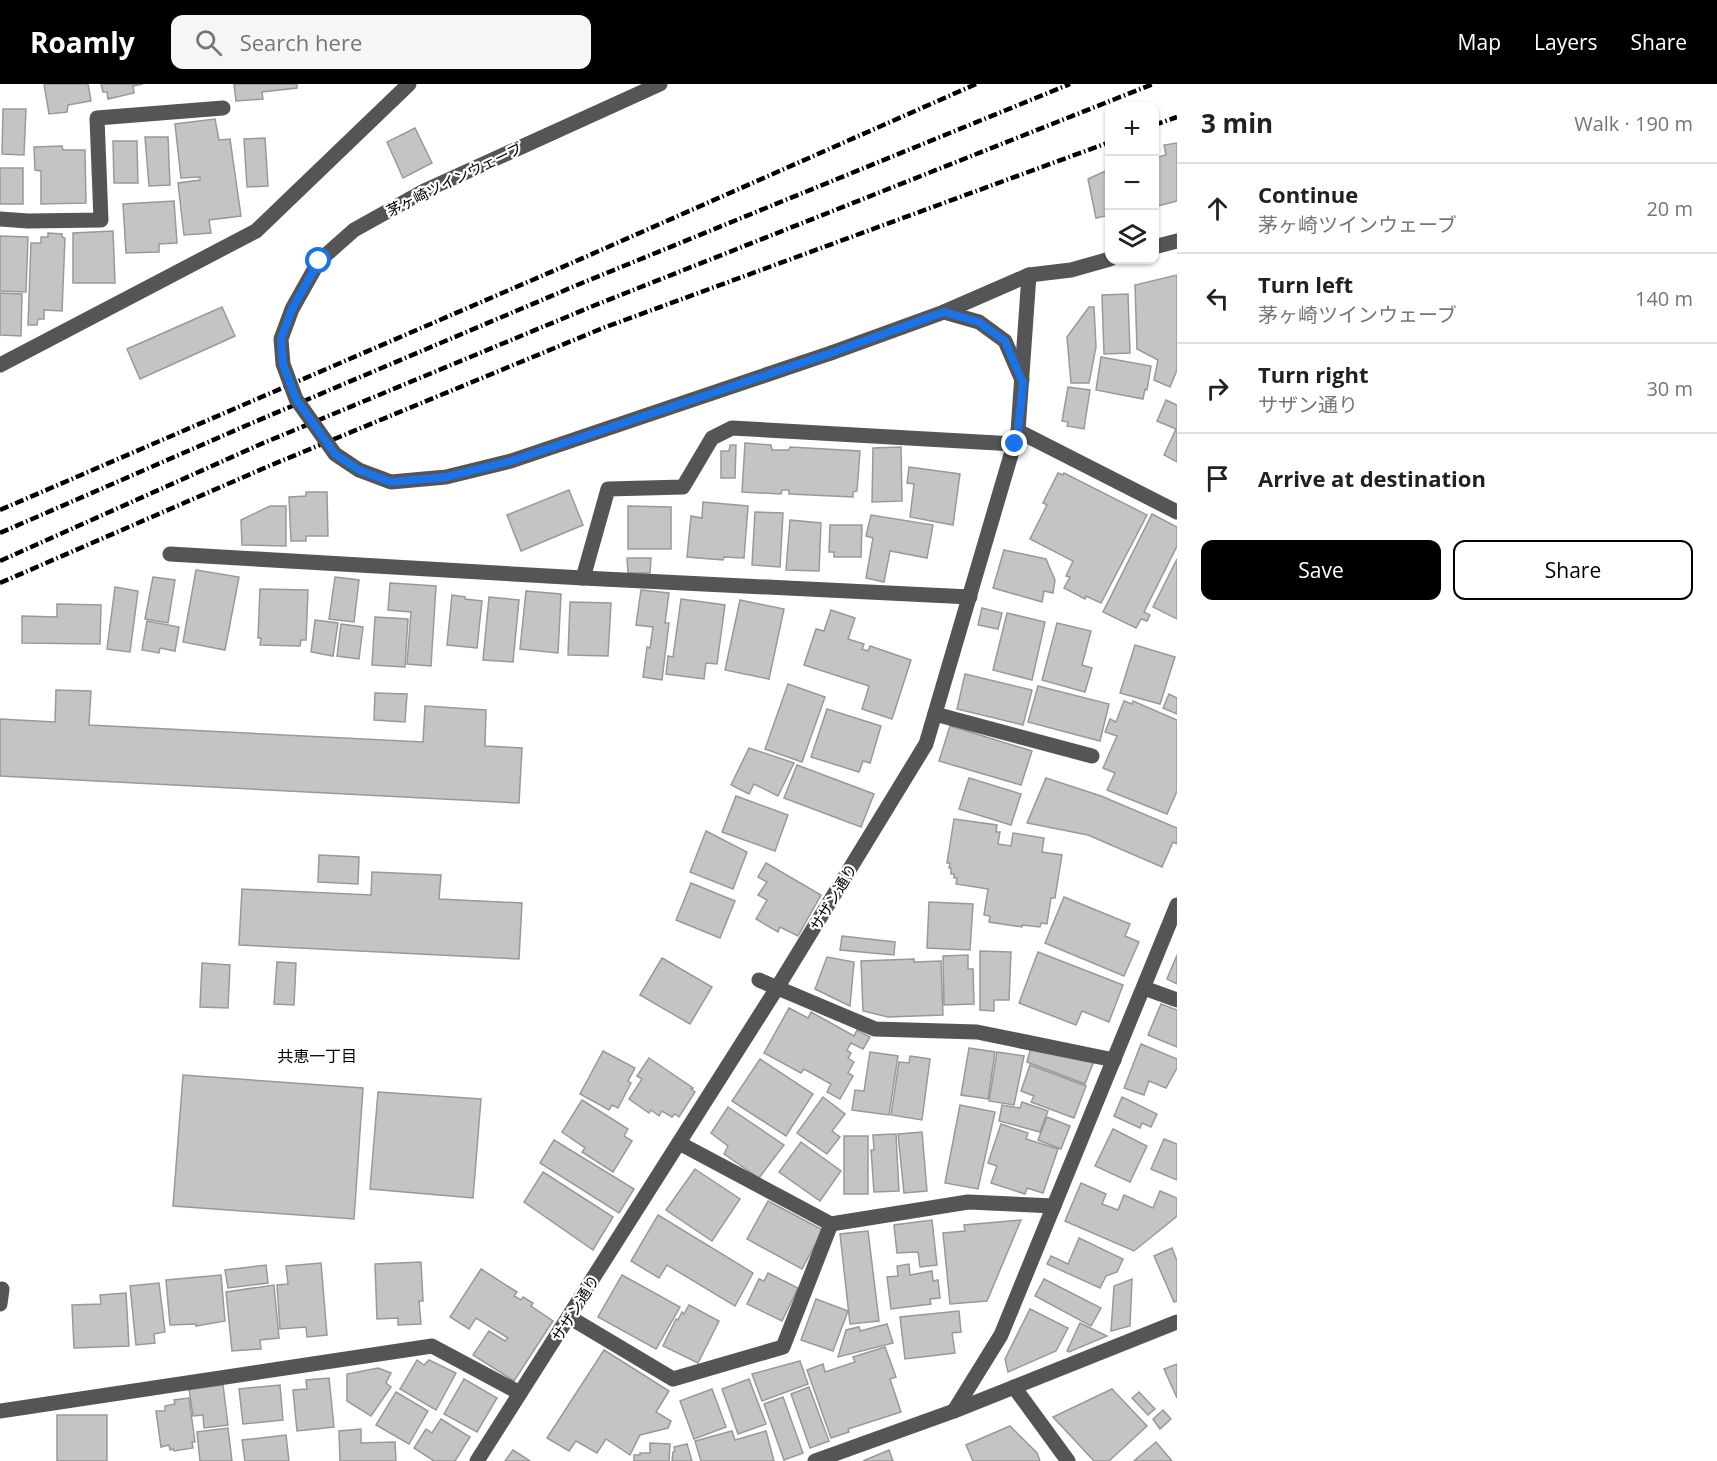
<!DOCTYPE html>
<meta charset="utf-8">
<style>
body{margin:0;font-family:"Open Sans","Noto Sans JP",sans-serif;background:#f6f6f6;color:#202124}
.controls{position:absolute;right:18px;top:18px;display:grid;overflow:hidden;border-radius:12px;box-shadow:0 2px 4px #0004}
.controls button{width:54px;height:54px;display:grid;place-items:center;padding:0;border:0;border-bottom:2px solid #e0e0e0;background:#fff;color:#202124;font:30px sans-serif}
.stop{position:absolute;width:18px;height:18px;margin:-14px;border:4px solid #1a73e8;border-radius:50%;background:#fff}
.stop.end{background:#1a73e8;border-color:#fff;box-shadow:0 2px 6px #0008}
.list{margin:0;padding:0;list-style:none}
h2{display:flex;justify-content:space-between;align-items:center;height:78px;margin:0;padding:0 24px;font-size:26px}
h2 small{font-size:20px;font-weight:400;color:#757577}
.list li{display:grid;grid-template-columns:39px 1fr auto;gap:18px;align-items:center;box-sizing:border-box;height:90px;padding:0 24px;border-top:2px solid #e0e0e0}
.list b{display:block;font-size:22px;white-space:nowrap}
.list p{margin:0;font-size:20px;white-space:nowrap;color:#757577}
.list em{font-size:20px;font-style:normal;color:#757577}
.actions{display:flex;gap:12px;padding:18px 24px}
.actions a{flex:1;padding:14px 0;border:2px solid #000;border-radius:12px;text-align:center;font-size:21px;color:#000}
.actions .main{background:#000;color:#fff}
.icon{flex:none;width:33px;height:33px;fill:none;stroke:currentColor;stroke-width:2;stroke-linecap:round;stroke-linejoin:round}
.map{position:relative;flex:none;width:1177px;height:1377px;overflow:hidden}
header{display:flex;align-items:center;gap:36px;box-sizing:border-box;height:84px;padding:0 30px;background:#000;color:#fff}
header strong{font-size:28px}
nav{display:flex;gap:33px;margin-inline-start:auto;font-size:21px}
.search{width:420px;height:54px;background:#f6f6f6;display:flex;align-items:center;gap:15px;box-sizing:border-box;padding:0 21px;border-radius:12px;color:#757577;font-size:22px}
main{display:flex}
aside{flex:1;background:#fff}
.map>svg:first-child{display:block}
</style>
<header>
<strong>Roamly</strong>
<div class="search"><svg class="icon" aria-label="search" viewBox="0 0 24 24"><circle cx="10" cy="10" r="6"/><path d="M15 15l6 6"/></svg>Search here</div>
<nav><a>Map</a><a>Layers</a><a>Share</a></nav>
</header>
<main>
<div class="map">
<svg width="1177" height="1377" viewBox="0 0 1177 1377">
<rect width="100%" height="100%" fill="#fff"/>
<g fill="#c4c4c4" stroke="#999" stroke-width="1.5">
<polygon points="44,0 88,0 91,17 68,21 67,28 49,30"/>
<polygon points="101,0 143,0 133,2 134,9 108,15 107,8 103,8"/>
<polygon points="234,0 297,0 297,4 262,8 263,15 236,17"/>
<polygon points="3,25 26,25 24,71 2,70"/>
<polygon points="215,35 219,56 230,55 241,132 209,136 211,149 184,151 178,99 200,96 200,93 181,94 175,40"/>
<polygon points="415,44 432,79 403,94 387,58"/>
<polygon points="145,53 168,53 170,101 149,102"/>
<polygon points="265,54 268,102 247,103 244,55"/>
<polygon points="113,57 137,57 138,99 114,99"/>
<polygon points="1177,59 1177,117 1154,123 1154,74 1166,71 1164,61"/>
<polygon points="62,62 63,66 85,66 86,119 41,120 41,87 35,86 34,63"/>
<rect x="0" y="84" width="23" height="36"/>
<polygon points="1110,85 1110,131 1096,134 1088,95"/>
<polygon points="174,117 177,159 159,160 159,168 126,169 123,120"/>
<polygon points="113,147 115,199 73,199 73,149"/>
<polygon points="48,149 62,150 62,153 65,154 62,227 44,226 44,235 38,235 37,241 28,241 31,159 41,159 41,153 48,153"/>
<polygon points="0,152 28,153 26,208 0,207"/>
<polygon points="1177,191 1177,286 1170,303 1154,296 1158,276 1137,265 1135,201"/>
<polygon points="0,209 22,210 21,252 0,251"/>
<polygon points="1128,210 1130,269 1104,270 1102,211"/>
<polygon points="222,223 235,252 140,295 127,265"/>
<polygon points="1089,223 1094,223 1096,263 1089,299 1071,299 1067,253"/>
<polygon points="1101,273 1151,282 1147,306 1145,305 1143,315 1096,306"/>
<polygon points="1068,303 1090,306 1084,345 1067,342 1068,338 1062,337"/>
<polygon points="1166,316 1177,321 1177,378 1164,371 1176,345 1157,337"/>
<polygon points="745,359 771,361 772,366 789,366 790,363 860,367 857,407 853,408 853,413 789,410 789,406 782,406 781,410 742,408"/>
<polygon points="730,361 736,361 735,394 721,394 721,367 729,367"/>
<polygon points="901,363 902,417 872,418 873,364"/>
<polygon points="909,383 960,390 953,441 910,433 914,400 907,399"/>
<polygon points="1058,389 1063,391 1064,389 1147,431 1101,519 1086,512 1085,515 1064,504 1070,493 1066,492 1073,477 1030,455 1047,421 1043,419"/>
<polygon points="569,406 583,441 521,467 507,431"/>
<polygon points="306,408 327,408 328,452 306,452 306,457 291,457 289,413 306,412"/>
<polygon points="703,418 748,422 744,474 724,473 723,476 687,473 691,432 702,434"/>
<polygon points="270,422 286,422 286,462 242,461 241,436"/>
<polygon points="628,422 671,423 671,465 628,465"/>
<polygon points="755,428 783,429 780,483 752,481"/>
<polygon points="1152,430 1177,443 1177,462 1144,528 1150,531 1147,537 1141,535 1136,544 1103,528"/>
<polygon points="871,431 933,441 927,474 890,467 884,498 866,494 873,454 866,452"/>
<polygon points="790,436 821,439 819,487 786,486"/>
<polygon points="830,441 862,441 861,473 834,473 834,468 829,468"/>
<polygon points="1004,466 1046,475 1055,496 1053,509 1044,507 1042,518 993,504"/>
<polygon points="627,474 651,474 650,489 628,489"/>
<polygon points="1177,475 1177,535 1153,523"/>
<polygon points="196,486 239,493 225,566 183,558"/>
<polygon points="153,493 175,496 168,539 145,535"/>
<polygon points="335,493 359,496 354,538 329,535"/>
<polygon points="390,499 436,502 431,582 407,580 411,528 388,526"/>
<polygon points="115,503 138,507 130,568 107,565"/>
<polygon points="260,505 308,506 306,556 301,556 300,562 260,561 261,554 258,554"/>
<polygon points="641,506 669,509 665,539 669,539 662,596 643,593 647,563 650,564 653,543 636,541"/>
<polygon points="526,507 561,510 558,569 520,565"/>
<polygon points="452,511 465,513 465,515 482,517 477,564 447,561"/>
<polygon points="489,513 519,516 513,578 483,576"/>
<polygon points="681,515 725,521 717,580 706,579 704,595 666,590 668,572 673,573"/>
<polygon points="740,516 784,525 769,595 725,586"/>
<polygon points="570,518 611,519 608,572 568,571"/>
<polygon points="57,520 101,521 100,560 22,559 22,532 57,533"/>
<polygon points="982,524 1002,529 998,545 978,541"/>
<polygon points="831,526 855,534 848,555 864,560 862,565 868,567 870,562 911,576 892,635 862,625 869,602 804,581 816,545 824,547"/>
<polygon points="1007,529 1045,538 1032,596 993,586"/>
<polygon points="375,533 408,535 405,583 372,581"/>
<polygon points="315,536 338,539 333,572 311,568"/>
<polygon points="147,537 179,543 175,567 160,564 159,569 142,566"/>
<polygon points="1057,539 1091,547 1082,581 1092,584 1085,608 1042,596"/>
<polygon points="341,540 363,543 359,575 337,572"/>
<polygon points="1135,561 1175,573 1160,620 1120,609"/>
<polygon points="965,590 1032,606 1023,641 957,625"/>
<polygon points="788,600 825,613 802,678 765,665"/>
<polygon points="1038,602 1109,620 1100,657 1028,638"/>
<polygon points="56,606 91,607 89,641 423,658 425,622 486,626 485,662 522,664 519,719 0,692 0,635 55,638"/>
<polygon points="375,609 407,610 405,638 374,636"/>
<polygon points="1169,610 1177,614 1177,630 1163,624"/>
<polygon points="1124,617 1132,620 1133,617 1177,636 1177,707 1167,730 1107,706 1115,689 1103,684 1117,652 1105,648 1110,635 1116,638"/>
<polygon points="827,625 881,642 870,679 863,677 859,688 811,673"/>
<polygon points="950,642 1032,667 1021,701 939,677"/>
<polygon points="749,664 794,679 778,712 754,700 749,710 731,701"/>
<polygon points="797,681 874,710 861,743 784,714"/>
<polygon points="969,694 1021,710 1011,741 959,725"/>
<polygon points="1046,694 1101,712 1177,744 1177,760 1173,758 1162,783 1088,751 1027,739"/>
<polygon points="736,712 788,731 775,767 722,748"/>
<polygon points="954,735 997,741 996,748 1000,748 998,760 1011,762 1013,749 1044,754 1042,768 1062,771 1055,814 1051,814 1047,840 1041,839 1040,843 1022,841 1022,843 989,838 990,832 984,831 988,805 956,800 957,794 954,794 954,790 951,790 951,784 949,784 950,779 947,779"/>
<polygon points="706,747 747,768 733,805 690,788"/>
<polygon points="319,771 359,773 358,800 318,798"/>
<polygon points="766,779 821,811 798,852 780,843 778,848 756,835 767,816 758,811 767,798 758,793"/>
<polygon points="372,788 441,791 439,815 522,819 519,875 239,861 242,805 371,811"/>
<polygon points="691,799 735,817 720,854 676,836"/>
<polygon points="1064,813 1130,840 1125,852 1139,858 1124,892 1045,859"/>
<polygon points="929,818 973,820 970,866 927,864"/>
<polygon points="842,852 895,858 894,871 840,866"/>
<polygon points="980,867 1011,868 1009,916 994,916 994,927 980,926"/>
<polygon points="1038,868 1123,901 1109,938 1082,927 1076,941 1019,919"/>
<polygon points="968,871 968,885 973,885 974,920 944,921 943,872"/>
<polygon points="1177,871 1177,900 1167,895"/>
<polygon points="827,873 854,878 850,922 815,905"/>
<polygon points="662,874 712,903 690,940 640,911"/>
<polygon points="914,875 914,878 941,877 943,931 888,933 863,927 861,877"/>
<polygon points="277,878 296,879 294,921 274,920"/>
<polygon points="202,879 230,881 228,924 200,923"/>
<polygon points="1161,920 1177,926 1177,963 1148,951"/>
<polygon points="789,924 808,934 811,928 854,952 857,946 870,953 863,965 851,959 847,966 851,969 848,974 854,978 848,989 853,992 840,1015 827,1008 831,1000 804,985 801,989 764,969"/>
<polygon points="1141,960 1177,975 1177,984 1166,1004 1149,997 1144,1011 1124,1004"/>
<polygon points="1031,963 1094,977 1085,1000 1027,978"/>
<polygon points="969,964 995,968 988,1015 961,1011"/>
<polygon points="603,967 635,984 628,997 631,999 618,1024 612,1021 609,1026 580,1010"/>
<polygon points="870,968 898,972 889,1031 852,1026 855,1006 864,1007"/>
<polygon points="997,968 1024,972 1014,1021 989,1017"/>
<polygon points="910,972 930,975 922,1036 891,1031 899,978 909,979"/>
<polygon points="649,974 693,1004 691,1005 695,1008 679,1033 675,1030 672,1033 662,1027 659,1032 651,1026 649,1029 629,1015 642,995 637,992"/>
<polygon points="760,975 813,1010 786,1052 732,1017"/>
<polygon points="1030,981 1086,1002 1074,1034 1031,1018 1034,1012 1021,1007"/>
<polygon points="183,991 363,1004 354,1135 173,1122"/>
<polygon points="378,1008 481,1015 473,1114 370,1105"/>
<polygon points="823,1013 845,1030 832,1047 840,1053 827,1070 797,1049"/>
<polygon points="1122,1013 1157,1030 1151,1043 1142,1039 1140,1044 1114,1032"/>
<polygon points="582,1016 628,1045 624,1052 632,1057 613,1088 582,1068 585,1064 562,1048"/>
<polygon points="1022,1018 1048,1027 1040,1048 999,1037 1002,1021 1020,1024"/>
<polygon points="960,1021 995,1028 978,1105 945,1099"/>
<polygon points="728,1023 784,1061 759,1094 724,1070 728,1062 711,1049"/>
<polygon points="1047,1033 1070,1042 1061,1065 1038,1056"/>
<polygon points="1001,1040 1028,1049 1026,1055 1058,1065 1043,1109 1027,1104 1025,1110 991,1099 997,1082 988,1079"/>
<polygon points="1113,1045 1147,1062 1130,1098 1095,1082"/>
<polygon points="922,1048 927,1107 904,1109 898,1050"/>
<polygon points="896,1050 899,1107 874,1108 871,1066 874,1066 873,1051"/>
<rect x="844" y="1052" width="24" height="58"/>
<polygon points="1164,1055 1177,1060 1177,1096 1151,1085"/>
<polygon points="554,1056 634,1105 619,1129 540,1079"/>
<polygon points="801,1058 841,1087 820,1117 779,1088"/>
<polygon points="695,1085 740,1115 712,1157 666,1126"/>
<polygon points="543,1088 613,1133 593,1166 524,1118"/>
<polygon points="1081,1099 1106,1110 1102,1120 1118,1126 1124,1111 1153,1124 1160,1107 1177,1114 1177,1130 1176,1133 1134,1167 1065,1137"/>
<polygon points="768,1117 823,1146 802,1185 747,1155"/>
<polygon points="658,1131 753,1189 735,1222 667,1181 659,1194 631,1177"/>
<polygon points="932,1136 937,1181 920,1183 918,1168 897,1169 894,1141"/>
<polygon points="1021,1136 987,1217 950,1220 943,1149 965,1147 964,1141"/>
<polygon points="868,1147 879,1237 850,1240 840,1150"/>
<polygon points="1079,1154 1123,1175 1117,1188 1106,1192 1100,1204 1047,1180 1051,1172 1068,1180"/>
<polygon points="1172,1164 1177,1177 1177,1217 1174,1218 1154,1172"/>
<polygon points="421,1178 423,1217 419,1217 421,1240 398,1241 398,1234 377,1235 375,1180"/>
<polygon points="321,1179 327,1251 307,1253 306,1243 280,1245 277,1201 288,1200 286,1182"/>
<polygon points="909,1180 910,1191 932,1187 933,1197 938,1196 940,1214 930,1215 931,1220 891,1225 887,1193 898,1192 897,1182"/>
<polygon points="266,1181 268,1199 228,1204 225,1186"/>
<polygon points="481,1185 517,1208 514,1212 521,1216 523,1213 533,1219 531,1222 553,1237 514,1297 473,1271 489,1247 505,1257 508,1254 476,1234 469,1245 450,1233"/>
<polygon points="768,1189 798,1204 782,1237 747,1220 759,1195 764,1197"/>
<polygon points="221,1191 225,1237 196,1242 196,1240 170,1241 166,1196"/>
<polygon points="622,1191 680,1223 656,1265 598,1233"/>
<polygon points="1044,1195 1101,1224 1091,1242 1035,1212"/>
<polygon points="1132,1195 1130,1242 1111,1247 1114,1202"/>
<polygon points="159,1199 165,1248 154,1250 155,1259 136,1261 130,1202"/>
<polygon points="274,1201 279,1254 260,1256 261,1265 232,1267 226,1208"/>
<polygon points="126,1209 129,1262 74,1264 72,1221 101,1220 100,1211"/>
<polygon points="816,1215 848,1227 833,1267 801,1256"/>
<polygon points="689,1221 719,1237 698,1279 663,1262 676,1235 678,1236 682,1228 684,1230"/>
<polygon points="1030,1225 1068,1244 1056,1267 1008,1288 1005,1275"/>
<polygon points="959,1227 961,1248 952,1249 955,1269 905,1275 900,1233"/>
<polygon points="1080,1239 1107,1252 1069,1268 1067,1267"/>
<polygon points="887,1240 893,1259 838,1273 846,1246 859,1243 860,1247"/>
<polygon points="885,1263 896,1293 890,1295 901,1328 848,1345 849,1348 831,1354 807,1286 823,1280 825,1288 855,1278 853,1273"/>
<polygon points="604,1266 669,1307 656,1328 671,1337 668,1344 640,1351 630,1371 606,1355 597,1369 576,1357 569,1367 547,1354"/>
<polygon points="417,1276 424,1281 429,1276 456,1289 436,1326 400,1305"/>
<polygon points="800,1277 808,1300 762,1317 752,1290"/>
<polygon points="1177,1280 1177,1314 1164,1285"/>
<polygon points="378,1284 391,1289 386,1299 391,1303 371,1332 347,1317 347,1290"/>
<polygon points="329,1294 334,1343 297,1347 293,1306 307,1305 306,1296"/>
<polygon points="464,1295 497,1314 477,1348 444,1330"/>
<polygon points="749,1295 766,1340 738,1350 722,1305"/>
<polygon points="223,1301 228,1341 204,1344 203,1331 193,1332 189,1305"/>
<polygon points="280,1301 283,1336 243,1340 239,1305"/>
<polygon points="809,1303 829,1357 810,1364 791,1310"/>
<polygon points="712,1305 726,1343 694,1355 680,1317"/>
<polygon points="1112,1305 1147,1342 1109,1377 1094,1377 1053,1333"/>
<polygon points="396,1308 428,1327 409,1360 376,1341"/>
<polygon points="1139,1308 1155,1325 1148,1331 1132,1314"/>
<polygon points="783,1313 803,1369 784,1376 764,1320"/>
<polygon points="189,1314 195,1358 192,1358 193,1364 174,1367 173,1365 170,1366 169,1361 161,1363 156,1327 165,1327 165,1322 175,1320 174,1316"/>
<polygon points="1163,1326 1171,1335 1160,1345 1153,1335"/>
<rect x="57" y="1331" width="50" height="46"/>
<polygon points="441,1335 470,1353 455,1377 434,1377 414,1364 426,1345 432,1349"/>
<polygon points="1010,1342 1037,1369 1040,1377 973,1377 966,1361"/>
<polygon points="228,1344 232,1377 200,1377 197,1348"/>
<polygon points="361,1345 361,1359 395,1358 396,1377 340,1377 339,1347"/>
<polygon points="732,1347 735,1356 766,1347 774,1377 701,1377 695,1357"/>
<polygon points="286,1351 289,1377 245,1377 242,1356"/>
<polygon points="1156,1358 1172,1377 1134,1377"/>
<polygon points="650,1359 670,1360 669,1377 634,1377 634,1371 640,1371 640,1369 650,1369"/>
<polygon points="687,1360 692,1377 672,1377 673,1368 675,1367 674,1363"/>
<polygon points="513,1366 530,1377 505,1377"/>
<polygon points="889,1366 893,1377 863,1377"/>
</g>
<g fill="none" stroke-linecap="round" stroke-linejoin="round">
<g stroke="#555" stroke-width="15">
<polyline points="0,135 28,137 101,136 97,34 223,24"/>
<polyline points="1154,163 1177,157"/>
<polyline points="944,228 979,238 1005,257 1022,296"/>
<polyline points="831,269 944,228 1029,191 1071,186 1110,175"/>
<polyline points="0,281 256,147 409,0"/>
<polyline points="1018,347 1177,428"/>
<polyline points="170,470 583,494 970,513"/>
<polyline points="583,494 608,405 683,403 712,354 732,344 1015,360"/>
<polyline points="935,630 1092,672"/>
<polyline points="759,896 875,945 977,948 1114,976"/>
<polyline points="1144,904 1177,916"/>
<polyline points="679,1059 831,1140 968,1118 1054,1122"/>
<polyline points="0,1220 2,1205"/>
<polyline points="569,1233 673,1295 783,1263 831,1140"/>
<polyline points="1014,1303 1068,1377"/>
<polyline points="0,1327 432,1262 520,1309"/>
<polyline points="954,1327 1001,1251 1177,821"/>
<polyline points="477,1377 777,904 926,660 1018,347 1029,191"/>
<polyline points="815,1377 954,1327 1177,1238"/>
</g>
<g stroke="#000" stroke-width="4.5" stroke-dasharray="9 3 1.5 3" stroke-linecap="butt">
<polyline points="1154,41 1177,33"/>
<polyline points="0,426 574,178 976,0"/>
<polyline points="0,449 252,339 582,199 1070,0"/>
<polyline points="0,477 261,360 593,222 1153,0"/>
<polyline points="0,499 269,382 603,244 1110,58"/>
</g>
<polyline stroke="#555" stroke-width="15" points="660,0 424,107 354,146 319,177 292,225 281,255 283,280 296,315 335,370 359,386 391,398 446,393 511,377 831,269"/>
</g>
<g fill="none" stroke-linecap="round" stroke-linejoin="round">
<polyline stroke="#1a73e8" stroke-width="8" points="319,177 292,225 281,255 283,280 296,315 335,370 359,386 391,398 446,393 511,377 831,269 944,228 979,238 1005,257 1023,299 1018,347 1015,360"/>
</g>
<g text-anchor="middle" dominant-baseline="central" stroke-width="4.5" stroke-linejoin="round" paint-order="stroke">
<g font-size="15" fill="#000" stroke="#fff">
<text transform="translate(454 95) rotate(-26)">茅ヶ崎ツインウェーブ</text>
<text transform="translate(833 813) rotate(-59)">サザン通り</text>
<text transform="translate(575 1224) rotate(-58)">サザン通り</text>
</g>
<g font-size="16" fill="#000" stroke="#fff">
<text x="317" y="972">共恵一丁目</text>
</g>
</g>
</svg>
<div class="controls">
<button>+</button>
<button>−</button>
<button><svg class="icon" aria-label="layers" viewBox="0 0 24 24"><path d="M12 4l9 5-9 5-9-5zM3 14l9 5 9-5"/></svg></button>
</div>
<div class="stop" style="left:319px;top:177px"></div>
<div class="stop end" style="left:1015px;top:360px"></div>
</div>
<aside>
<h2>3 min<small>Walk · 190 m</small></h2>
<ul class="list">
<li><svg class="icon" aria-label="ahead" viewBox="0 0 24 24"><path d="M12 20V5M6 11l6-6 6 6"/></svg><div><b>Continue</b><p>茅ヶ崎ツインウェーブ</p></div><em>20 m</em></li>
<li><svg class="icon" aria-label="left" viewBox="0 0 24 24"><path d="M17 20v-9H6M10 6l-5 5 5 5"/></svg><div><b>Turn left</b><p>茅ヶ崎ツインウェーブ</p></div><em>140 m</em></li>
<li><svg class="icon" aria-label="right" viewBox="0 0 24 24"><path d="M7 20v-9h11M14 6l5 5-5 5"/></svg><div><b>Turn right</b><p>サザン通り</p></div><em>30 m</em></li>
<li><svg class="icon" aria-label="arrive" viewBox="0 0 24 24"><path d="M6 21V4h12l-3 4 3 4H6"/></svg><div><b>Arrive at destination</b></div></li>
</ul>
<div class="actions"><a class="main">Save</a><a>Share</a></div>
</aside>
</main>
